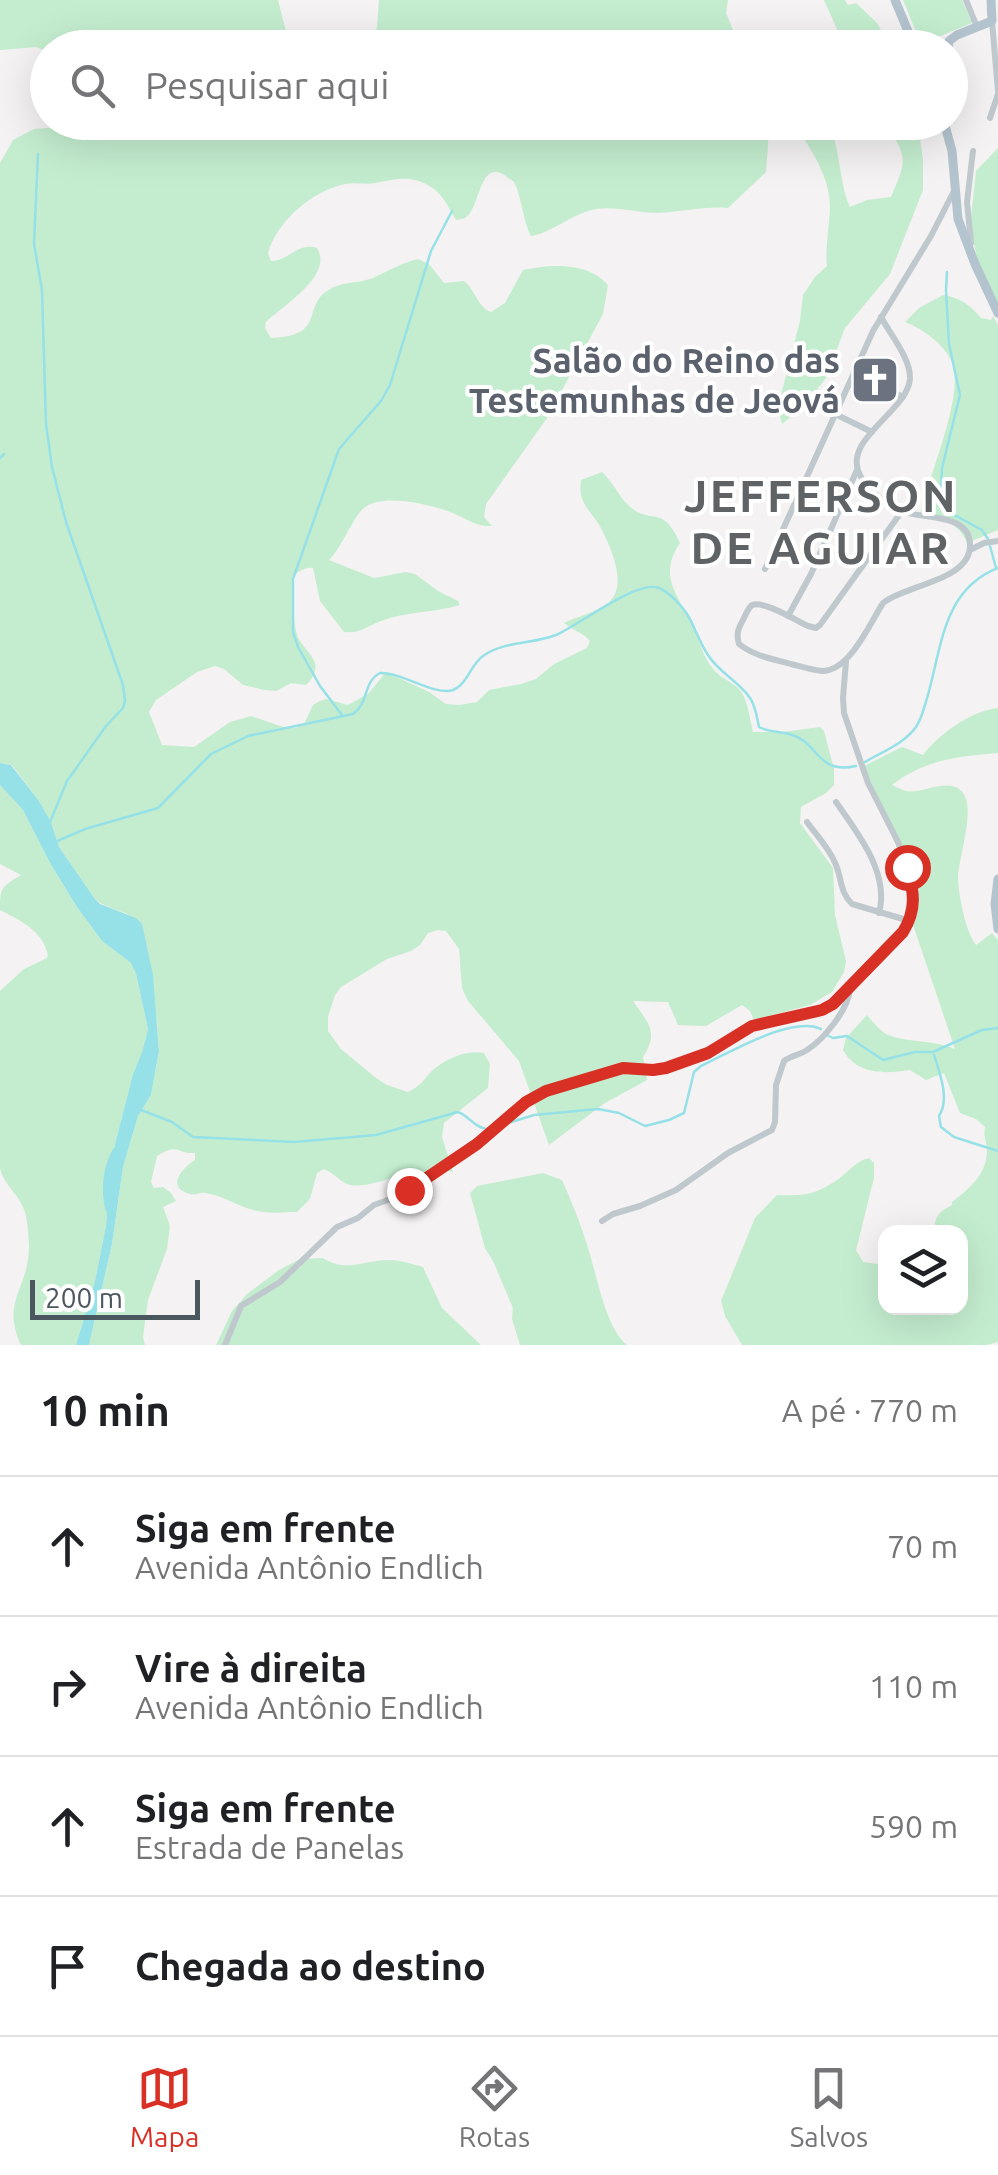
<!DOCTYPE html>
<html lang="pt">
<meta charset="utf-8">
<style>
body{margin:0;font-family:Ubuntu,sans-serif;background:#f6f6f6;color:#202124}
.controls{position:absolute;right:30px;bottom:30px;display:grid;overflow:hidden;border-radius:20px;box-shadow:0 10px 40px #0002}
.controls button{width:90px;height:90px;display:grid;place-items:center;padding:0;border:0;border-bottom:2px solid #e0e0e0;background:#fff;color:#202124;font:50px sans-serif}
.scale{position:absolute;left:30px;bottom:25px;width:170px;box-sizing:border-box;padding-left:10px;border:5px solid #4b575e;border-top:0;font-size:28px;line-height:35px;white-space:nowrap;color:#4b575e;-webkit-text-stroke:8px #fff;paint-order:stroke}
.stop{position:absolute;width:30px;height:30px;margin:-22px;border:8px solid #d93025;border-radius:50%;background:#fff}
.stop.end{background:#d93025;border-color:#fff;box-shadow:0 2px 10px #0008}
.list{margin:0;padding:0;list-style:none}
h2{display:flex;justify-content:space-between;align-items:center;height:130px;margin:0;padding:0 40px;font-size:42px}
h2 small{font-size:32px;font-weight:400;color:#757577}
.list li{display:grid;grid-template-columns:65px 1fr auto;gap:30px;align-items:center;box-sizing:border-box;height:140px;padding:0 40px;border-top:2px solid #e0e0e0}
.list b{display:block;font-size:38px;white-space:nowrap}
.list p{margin:0;font-size:32px;white-space:nowrap;color:#757577}
.list em{font-size:32px;font-style:normal;color:#757577}
.icon{flex:none;width:55px;height:55px;fill:none;stroke:currentColor;stroke-width:2;stroke-linecap:round;stroke-linejoin:round}
.map{position:relative;flex:none;width:998px;height:1345px;overflow:hidden}
.search{position:absolute;background:#fff;box-shadow:0 10px 40px #0002;left:30px;right:30px;top:30px;height:110px;display:flex;align-items:center;gap:25px;box-sizing:border-box;padding:0 35px;border-radius:55px;color:#757577;font-size:38px}
.sheet{height:690px;background:#fff}
nav{display:flex;justify-content:space-around;align-items:center;box-sizing:border-box;height:140px;border-top:2px solid #e0e0e0;background:#fff;font-size:28px;color:#757577}
nav a{display:grid;justify-items:center;gap:5px}
nav .on{color:#d93025}
.map>svg:first-child{display:block}
</style>
<div class="map">
<svg width="998" height="1345" viewBox="0 0 998 1345">
<rect width="100%" height="100%" fill="#f4f2f2"/>
<g fill="#c4edcf">
<polygon points="0,0 278,0 290,47 48,48 47,52 37,47 0,50"/>
<polygon points="379,0 728,0 726,13 740,47 372,47 377,27"/>
<polygon points="824,0 845,0 848,5 856,3 877,23 891,47 845,47"/>
<polygon points="903,0 962,0 972,23 921,44"/>
<path d="M134,122L767,123L769,132L766,172L728,208C705,206 681,212 658,213C635,213 610,204 588,211C569,217 548,234 531,236C523,221 521,194 514,182C512,180 509,179 507,177C482,157 480,200 470,213C466,219 462,219 456,220C450,210 443,195 434,189C412,174 399,179 375,183C366,185 355,182 345,184C312,191 277,221 268,253L271,261C289,261 298,242 317,248C334,275 284,305 266,322L265,328L271,338C326,336 302,308 327,291C341,281 358,284 373,278C388,271 401,263 418,259L429,264L444,283L464,281C476,290 477,307 491,312L505,303L523,270C550,264 588,262 608,285L603,314L547,418L486,504L484,517L492,526C477,527 469,520 455,514C435,505 382,492 364,508C352,518 343,546 329,560L374,578L406,572L415,574L438,591L458,601L460,605C434,613 406,611 381,621C367,626 360,634 344,632L320,601L313,568C305,567 298,572 292,577C294,596 292,618 297,635C301,646 312,653 315,663C317,672 312,679 306,685L291,683L276,691L264,690L243,685L224,669L215,666L197,672L156,700L149,712L162,745L194,747L230,722L251,716L286,728H296L304,724L313,705L320,701L326,699L348,705L368,694L386,672L429,692L446,704L459,705L477,702L489,690L521,684L536,679L554,664L587,648L590,641C584,633 572,630 564,623C578,616 595,613 608,603C630,586 609,542 598,523C594,516 587,510 584,503C580,496 580,488 581,480L602,472C613,482 618,495 628,505C651,527 662,502 680,543C658,575 677,595 692,623C702,643 700,655 717,673C724,680 737,684 742,693C748,703 750,720 753,732H782L820,727L824,731L834,769V785L826,793L801,807L800,823L833,868L835,915L846,961L844,972L832,992L810,1005L754,1020L750,1011L742,1005L706,1026L678,1025L668,1002L633,1001C647,1022 660,1031 643,1057L647,1080L605,1103L549,1145L519,1061L468,1001L462,988L459,949L446,931L438,930L428,933L420,945L411,951L387,959L341,987L335,995L328,1017V1031L341,1049L376,1078L387,1085L408,1092C425,1084 425,1075 438,1066C450,1057 469,1050 484,1053L490,1064L488,1088L444,1123L442,1137L453,1172C436,1168 417,1172 403,1183L393,1178C379,1181 361,1189 347,1184C338,1180 334,1173 324,1169L317,1173L310,1199L297,1212C285,1212 270,1214 258,1211C240,1208 223,1195 205,1193C199,1192 196,1196 190,1194C165,1187 182,1168 195,1160V1153C176,1154 179,1142 157,1156L151,1182L154,1188L163,1187L171,1193L176,1201L163,1207L170,1226L167,1249L148,1300L143,1337L145,1345H89L112,1244L123,1167L138,1116L151,1095L159,1052L157,1022L141,924C130,910 108,911 95,899L59,847L51,822L39,801L12,765L0,763V163L13,140L34,129L69,126L111,130L133,125Z"/>
<path d="M804,123H826C841,141 838,182 850,207L867,200L891,197C907,159 908,158 885,123H918L923,160V190L890,274L845,328L826,378L804,406L782,424L778,407L800,321L803,295L815,277L827,266C825,247 829,229 830,209C831,180 813,152 797,128Z"/>
<polygon points="998,148 998,314 979,266 970,227 976,171"/>
<path d="M943,295C961,298 970,305 981,318L991,320L993,316L998,325V530L967,543C959,521 940,520 920,515C928,477 965,396 952,362C944,344 923,329 905,322L919,308Z"/>
<path d="M998,708V753C959,756 924,760 892,785C894,786 903,790 906,791C922,794 944,779 959,789C979,802 958,857 958,878C959,897 965,930 976,945L992,933L998,940V1342L987,1345H742L725,1316L721,1301L755,1218L777,1195C806,1196 816,1195 841,1177C851,1169 857,1161 869,1158L874,1163V1178L856,1250L863,1262L885,1265L886,1308H960V1232H935C934,1216 938,1213 952,1205V1202C969,1189 986,1175 987,1152C987,1142 983,1138 985,1127L976,1119L960,1113L944,1073L926,1080L910,1070C885,1074 857,1075 843,1050L846,1038L867,1015C874,1023 881,1033 891,1036C912,1043 935,1040 955,1049L913,925L915,893L864,766L902,747L923,755C940,733 971,711 998,708Z"/>
<path d="M0,785L23,810L50,863L77,907L102,941L131,963L136,974L148,1029L142,1052L133,1074L116,1140L111,1163L106,1226L95,1281L76,1345H21C0,1301 30,1288 29,1244C28,1232 28,1218 23,1207C17,1193 2,1182 0,1168C0,1150 0,1131 0,1114C0,1073 0,1032 0,991L24,969L47,958L48,955C43,931 20,920 0,910C0,888 1,887 21,875L0,864Z"/>
<path d="M543,1173L562,1180C572,1202 581,1225 588,1248C597,1275 605,1327 627,1345H520L512,1319L513,1308L494,1263L485,1248L470,1193L477,1186Z"/>
<path d="M323,1258C346,1273 365,1260 389,1260C401,1260 412,1264 423,1267L442,1308L481,1345H216L232,1311L247,1294L279,1270L300,1259Z"/>
</g>
<polygon fill="#95e1e7" points="0,763 11,765 39,801 51,822 59,847 95,899 100,904 136,918 142,924 153,975 159,1051 151,1095 138,1116 123,1167 112,1244 89,1345 76,1345 95,1281 106,1226 111,1163 116,1140 133,1074 142,1052 148,1029 136,974 131,963 102,941 77,907 50,863 23,810 0,785"/>
<g fill="none" stroke-linecap="round" stroke-linejoin="round">
<g stroke="#95e1e7" stroke-width="2.5">
<polyline points="38,154 34,244 42,290 46,424 52,467 66,522 123,685 125,701 123,708 106,726 67,781 50,822"/>
<polyline points="947,272 946,290 949,344 960,395 942,468 940,502 943,509 982,530 988,539"/>
<polyline points="0,458 4,454"/>
<polyline points="990,546 996,568"/>
<polyline points="342,715 320,686 298,647 293,632 293,579 339,449 381,401 390,385 431,251 452,211"/>
<path d="M865,762C882,752 905,743 916,727C922,718 924,708 927,698C942,648 942,590 998,568"/>
<path d="M55,842L85,829L158,808L211,754L248,736L353,714C369,703 363,682 380,673C402,672 434,696 453,690C467,685 471,664 483,656C503,641 534,644 556,635C578,626 637,579 659,588C669,592 681,605 687,614C695,627 699,642 708,655C719,673 739,681 750,698C756,707 757,718 759,727C770,733 781,731 792,735C817,741 817,775 856,766"/>
<polyline points="825,1034 833,1038 847,1036 883,1060 915,1052 933,1052 982,1030 998,1028"/>
<path d="M934,1055C940,1074 950,1099 939,1116L941,1127L954,1137L998,1151"/>
<path d="M141,1110L172,1122L193,1137L294,1142L376,1135L458,1112C469,1116 475,1128 487,1129"/>
<path d="M508,1123L534,1115L598,1109L619,1113L645,1126L669,1120L684,1113L694,1072L701,1066C729,1053 792,1015 821,1029"/>
</g>
<path stroke="#95e1e7" stroke-width="10" d="M110,1208C106,1189 108,1169 117,1152"/>
<g stroke="#bfc8cd" stroke-width="6">
<polyline points="966,0 977,27"/>
<polyline points="992,21 998,91"/>
<polyline points="926,48 947,44"/>
<polyline points="990,118 998,94"/>
<polyline points="971,243 967,202 973,151"/>
<path d="M881,317C890,334 911,359 910,379C907,413 839,440 861,477C869,491 887,505 902,511C923,520 972,512 970,547C968,581 905,585 883,603C870,623 850,671 822,671C811,670 800,666 791,664C773,659 754,656 739,644C736,634 738,629 743,620C745,616 748,608 752,605C764,600 797,621 808,626L816,628L820,625L902,511"/>
<polyline points="854,373 903,397"/>
<polyline points="835,414 872,432"/>
<polyline points="970,550 984,543 998,541"/>
<polyline points="765,569 873,331 931,236 954,191"/>
<polyline points="788,616 811,574 857,470"/>
<path d="M836,802C857,832 890,873 879,913"/>
<path d="M807,822C817,836 830,849 836,865C842,880 840,892 852,904L910,921"/>
<path d="M602,1221L613,1214L640,1206L676,1190L728,1153L772,1130L775,1122L776,1085L784,1061C791,1056 799,1055 807,1050C824,1039 847,1011 850,990"/>
<polyline points="225,1345 241,1306 280,1282 337,1227 358,1218 374,1205 404,1194 477,1144 526,1102 546,1091 566,1084 623,1068 653,1071 666,1068 708,1053 752,1026 821,1010 843,995 903,932 913,910 913,889 899,844 868,783 844,713 843,698 846,661"/>
</g>
<g stroke="#b4c4ce" stroke-width="9">
<polyline points="895,0 915,48"/>
<polyline points="948,48 949,41 957,35 992,21 991,0"/>
<polyline points="950,53 959,81 950,89"/>
<polyline points="944,122 952,151 958,219 975,264 998,313"/>
<polyline points="998,879 995,904 998,929"/>
</g>
</g>
<g fill="none" stroke-linecap="round" stroke-linejoin="round">
<path stroke="#d93025" stroke-width="12" d="M409,1190L477,1144L526,1102L546,1091L623,1068L653,1070L666,1068L708,1053L752,1026L822,1010L833,1004L903,932C917,909 914,892 907,867"/>
</g>
<defs>
<g id="church-square" transform="scale(2.5)"><rect x="-9" y="-9" width="18" height="18" rx="4" fill="#6b7280" stroke="#fff"/><path d="M-1.2-6h2.4v3.5h3.3v2.4h-3.3V6h-2.4V-.1h-3.3v-2.4h3.3Z" fill="#fff"/></g>
</defs>
<g fill-rule="evenodd">
<use href="#church-square" x="875" y="380"/>
</g>
<g text-anchor="middle" dominant-baseline="central" stroke-width="8" stroke-linejoin="round" paint-order="stroke">
<g font-size="35" font-weight="bold" fill="#5b616d" stroke="#fff" text-anchor="end">
<text x="840" y="360">Salão do Reino das<tspan x="840" dy="40">Testemunhas de Jeová</tspan></text>
</g>
<g font-size="45" font-weight="bold" letter-spacing="2.5" fill="#5f6366" stroke="#fff">
<text x="821" y="495">JEFFERSON<tspan x="821" dy="52">DE AGUIAR</tspan></text>
</g>
</g>
</svg>
<div class="controls">
<button><svg class="icon" aria-label="layers" viewBox="0 0 24 24"><path d="M12 4l9 5-9 5-9-5zM3 14l9 5 9-5"/></svg></button>
</div>
<div class="scale">200 m</div>
<div class="stop" style="left:907px;top:867px"></div>
<div class="stop end" style="left:409px;top:1190px"></div>
<div class="search"><svg class="icon" aria-label="search" viewBox="0 0 24 24"><circle cx="10" cy="10" r="6"/><path d="M15 15l6 6"/></svg>Pesquisar aqui</div>
</div>
<section class="sheet">
<h2>10 min<small>A pé · 770 m</small></h2>
<ul class="list">
<li><svg class="icon" aria-label="ahead" viewBox="0 0 24 24"><path d="M12 20V5M6 11l6-6 6 6"/></svg><div><b>Siga em frente</b><p>Avenida Antônio Endlich</p></div><em>70 m</em></li>
<li><svg class="icon" aria-label="right" viewBox="0 0 24 24"><path d="M7 20v-9h11M14 6l5 5-5 5"/></svg><div><b>Vire à direita</b><p>Avenida Antônio Endlich</p></div><em>110 m</em></li>
<li><svg class="icon" aria-label="ahead" viewBox="0 0 24 24"><path d="M12 20V5M6 11l6-6 6 6"/></svg><div><b>Siga em frente</b><p>Estrada de Panelas</p></div><em>590 m</em></li>
<li><svg class="icon" aria-label="arrive" viewBox="0 0 24 24"><path d="M6 21V4h12l-3 4 3 4H6"/></svg><div><b>Chegada ao destino</b></div></li>
</ul>
</section>
<nav>
<a class="on"><svg class="icon" aria-label="map" viewBox="0 0 24 24"><path d="M3 6l6-2 6 2 6-2v14l-6 2-6-2-6 2zM9 4v14M15 6v14"/></svg>Mapa</a>
<a><svg class="icon" aria-label="directions" viewBox="0 0 24 24"><path d="M12 3l9 9-9 9-9-9zM9 14v-3h6M13 9l2 2-2 2"/></svg>Rotas</a>
<a><svg class="icon" aria-label="saved" viewBox="0 0 24 24"><path d="M7 4h10v16l-5-4-5 4z"/></svg>Salvos</a>
</nav>
